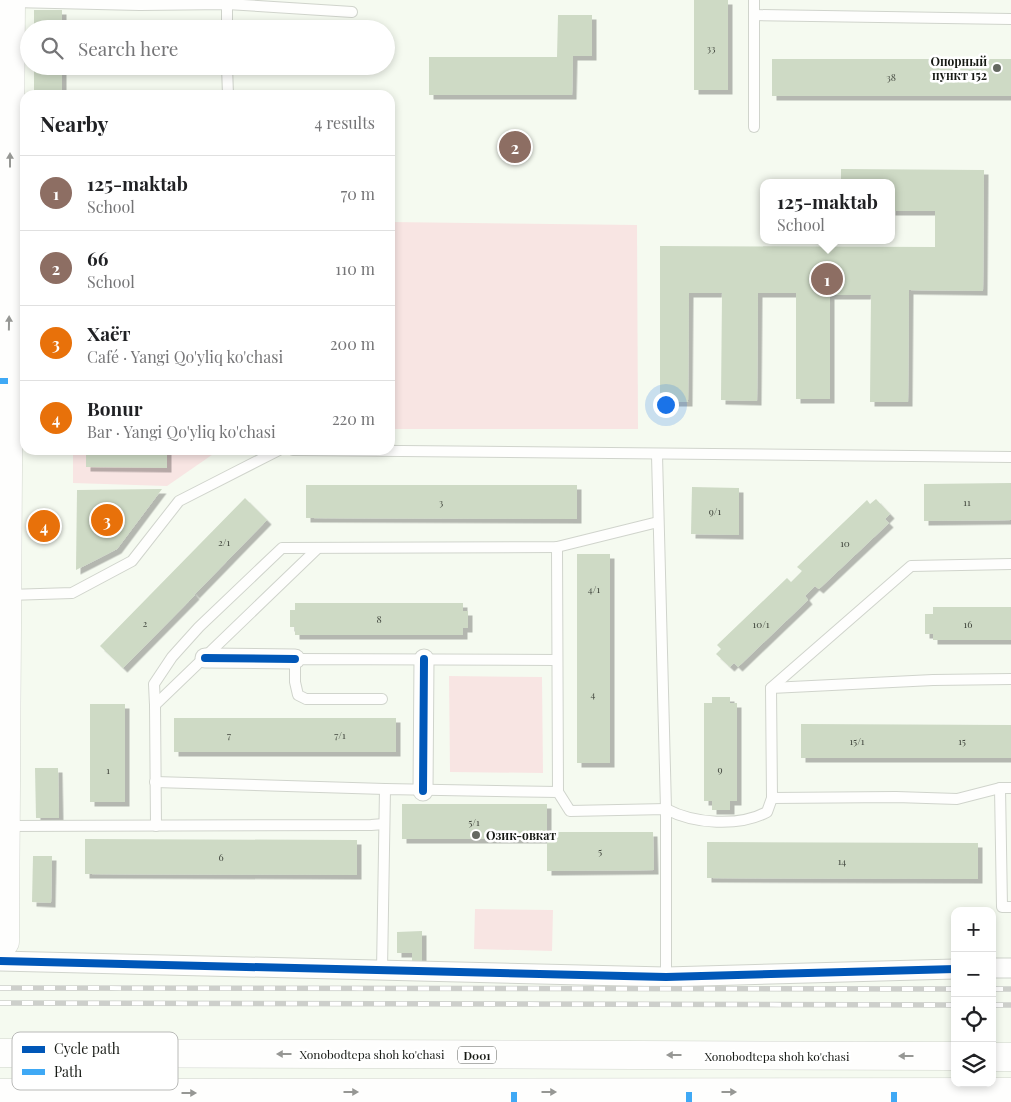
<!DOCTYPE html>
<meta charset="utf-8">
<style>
body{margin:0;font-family:"Playfair Display",serif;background:#f2f2f2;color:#202124}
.controls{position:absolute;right:15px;bottom:15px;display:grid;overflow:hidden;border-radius:10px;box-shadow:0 2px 8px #0003}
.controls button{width:45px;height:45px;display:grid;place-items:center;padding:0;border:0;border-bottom:1px solid #e0e0e0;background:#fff;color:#202124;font:25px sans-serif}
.you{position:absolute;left:665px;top:404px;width:18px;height:18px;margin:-12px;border:4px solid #fff;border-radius:50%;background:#1a73e8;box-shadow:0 0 0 8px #1a73e833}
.badge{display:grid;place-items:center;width:32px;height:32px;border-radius:50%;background:#db2777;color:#fff;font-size:16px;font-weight:700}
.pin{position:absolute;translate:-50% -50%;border:2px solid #fff;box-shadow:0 1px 5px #0006}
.popup{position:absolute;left:760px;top:179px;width:135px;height:65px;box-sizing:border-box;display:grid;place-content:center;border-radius:10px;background:#fff;filter:drop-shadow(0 1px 4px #0005);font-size:16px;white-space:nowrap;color:#757577}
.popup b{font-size:19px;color:#202124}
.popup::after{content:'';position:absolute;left:50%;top:100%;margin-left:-10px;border:10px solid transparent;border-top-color:#fff}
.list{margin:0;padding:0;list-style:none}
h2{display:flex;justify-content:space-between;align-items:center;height:65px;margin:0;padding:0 20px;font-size:21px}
h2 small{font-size:16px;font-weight:400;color:#757577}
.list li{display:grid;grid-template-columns:32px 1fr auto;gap:15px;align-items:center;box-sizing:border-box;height:75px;padding:0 20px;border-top:1px solid #e0e0e0}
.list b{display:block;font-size:19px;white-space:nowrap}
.list p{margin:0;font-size:16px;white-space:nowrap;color:#757577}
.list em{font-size:16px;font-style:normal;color:#757577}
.icon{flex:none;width:28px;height:28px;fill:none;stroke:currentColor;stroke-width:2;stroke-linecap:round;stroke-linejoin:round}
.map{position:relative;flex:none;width:1011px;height:1102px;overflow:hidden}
.search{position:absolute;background:#fff;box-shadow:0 2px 8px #0003;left:20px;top:20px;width:375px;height:55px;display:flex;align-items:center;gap:12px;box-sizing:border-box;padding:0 18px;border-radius:28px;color:#757577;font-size:19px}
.panel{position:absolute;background:#fff;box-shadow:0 2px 8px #0003;left:20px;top:90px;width:375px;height:365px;border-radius:15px}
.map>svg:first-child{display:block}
</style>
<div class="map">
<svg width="1011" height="1102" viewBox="0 0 1011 1102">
<defs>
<filter id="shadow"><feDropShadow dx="4.5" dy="4.5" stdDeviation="0" flood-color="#0004"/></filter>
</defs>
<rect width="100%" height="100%" fill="#f5faf0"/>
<g fill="#f8e5e3">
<polygon points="390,222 637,225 638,429 390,429"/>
<polygon points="73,450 219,450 167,486 73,483"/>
<polygon points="449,676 542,677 543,773 450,772"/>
<polygon points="475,909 553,910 552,951 474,949"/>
</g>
<g fill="#cedac5" filter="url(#shadow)">
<rect x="694" y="0" width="34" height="90"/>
<rect x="34" y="10" width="28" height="19"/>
<polygon points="558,15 592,15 592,56 573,56 572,95 429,95 429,57 557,57"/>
<rect x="772" y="59" width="239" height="37"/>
<rect x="34" y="66" width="28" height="29"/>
<polygon points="841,169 984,170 983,291 909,290 908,402 870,402 871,295 830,295 830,399 796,399 796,293 758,293 757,401 721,400 722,293 689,293 688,402 660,402 660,246 935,247 935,211 891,211 891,183 841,183"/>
<polygon points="86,450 167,450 167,468 86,467"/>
<polygon points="1011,483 1011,520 924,521 924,484"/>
<polygon points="306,485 577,485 577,519 306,518"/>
<polygon points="692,487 739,488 739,535 691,534"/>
<polygon points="162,489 117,549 76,570 77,490"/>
<polygon points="245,498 267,520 195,594 189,587 195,595 123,668 100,646"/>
<polygon points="876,499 890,514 885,519 889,523 819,589 815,586 805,596 808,600 738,667 734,663 730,667 716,654 721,649 717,645 787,578 791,582 802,571 797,567 867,500 870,504"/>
<rect x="577" y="554" width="33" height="209"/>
<polygon points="295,603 463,603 463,611 468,611 468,628 463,628 463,635 295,635 295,627 290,627 290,610 295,610"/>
<polygon points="933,607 1011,607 1011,640 933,640 933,634 925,634 925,614 933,614"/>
<polygon points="712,697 730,697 730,703 737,703 737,801 730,801 730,810 712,810 712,801 704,801 704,703 712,703"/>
<rect x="90" y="704" width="35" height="98"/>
<rect x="174" y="718" width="222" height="34"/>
<polygon points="801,724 1011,725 1011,758 801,758"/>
<polygon points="35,768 58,768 59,818 36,818"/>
<polygon points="402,804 547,804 547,832 653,832 654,870 547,871 547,839 402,839"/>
<polygon points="85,839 357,840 357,875 85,874"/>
<polygon points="707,842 978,843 978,879 707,878"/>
<polygon points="33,856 52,856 51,903 32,902"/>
<polygon points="422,931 422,964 412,964 412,953 397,953 397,932"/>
</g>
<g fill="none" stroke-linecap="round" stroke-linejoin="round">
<g stroke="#d0d4cc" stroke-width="12">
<g id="lane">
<polyline points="754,0 754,127"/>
<polyline points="12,2 140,5 227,4 227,29"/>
<polyline points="227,4 352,12"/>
<polyline points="754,15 1011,19"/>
<polyline points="227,66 228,95"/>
<polyline points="293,450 1011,457"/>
<polyline points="657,455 666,809 666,977"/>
<polyline points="557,547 558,792"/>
<polyline points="1011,564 911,566 771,688 772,798 896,797 957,799 1000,788 1011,788"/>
<polyline points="8,595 72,593 132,561 179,501 279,450"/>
<polyline points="771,688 933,680 1011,679"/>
<polyline points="382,699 306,699 298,695 295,682 295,659 557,660"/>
<polyline points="155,705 154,684 172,657 199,627 282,548 557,547 658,522"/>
<polyline points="155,782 385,789"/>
<polyline points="1000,788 1002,907 1011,907"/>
<polyline points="7,826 371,825 384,824"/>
<polyline points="156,826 155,705 317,549"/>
<path d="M382,970L385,789L558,792L570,811L666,809C694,824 739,827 767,812L772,798"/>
</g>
</g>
<g stroke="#d0d4cc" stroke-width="21">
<g id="street">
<polyline points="205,658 295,659"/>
<polyline points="423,791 424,659"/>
<polyline points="0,961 666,977 955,969"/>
<polyline points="992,968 1011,968"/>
</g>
</g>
<g stroke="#d0d4cc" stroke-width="29">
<polyline id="secondary" points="0,947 5,942 11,0"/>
</g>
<g stroke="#d0d4cc" stroke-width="29">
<g id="highway">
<polyline points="0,1053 955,1056"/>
<polyline points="992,1057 1011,1057"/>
<polyline points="0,1093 1011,1092"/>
</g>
</g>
<use href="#lane" stroke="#fefefd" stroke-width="10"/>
<use href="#street" stroke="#fefefd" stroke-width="19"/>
<use href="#secondary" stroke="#fefefd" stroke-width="28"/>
<use href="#highway" stroke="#fefefd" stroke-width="28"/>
<g stroke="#cdcfcb" stroke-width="5.5">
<g id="rail">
<polyline points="0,988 955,989"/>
<polyline points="992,989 1011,989"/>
<polyline points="0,1003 955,1005"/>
<polyline points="992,1005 1011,1005"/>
</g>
</g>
<use href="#rail" stroke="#fff" stroke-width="4" stroke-dasharray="11" stroke-linecap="butt"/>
<g stroke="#3fa9f5" stroke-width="6" stroke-dasharray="12 6" stroke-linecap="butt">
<polyline points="0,381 8,381"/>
<polyline points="514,1092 514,1102"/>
<polyline points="689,1092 689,1102"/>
<polyline points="894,1092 894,1102"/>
</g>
<g stroke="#fff" stroke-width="11">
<g id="cycleway">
<polyline points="205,658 295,659"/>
<polyline points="423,791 424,659"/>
<polyline points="0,961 666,977 955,969"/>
</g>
</g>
<use href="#cycleway" stroke="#0057b8" stroke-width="8"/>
</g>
<defs><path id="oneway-solid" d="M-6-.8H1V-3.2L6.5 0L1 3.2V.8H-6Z" transform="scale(1.25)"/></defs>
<g fill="#969794">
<use href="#oneway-solid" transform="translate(10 160) rotate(-90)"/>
<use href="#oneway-solid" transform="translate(9 323) rotate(-89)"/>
<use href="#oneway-solid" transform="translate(284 1054) rotate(-180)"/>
<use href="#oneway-solid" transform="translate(674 1055) rotate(-180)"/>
<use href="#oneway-solid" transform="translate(906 1056) rotate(-180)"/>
<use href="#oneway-solid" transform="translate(351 1092)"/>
<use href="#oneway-solid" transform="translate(549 1092)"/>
<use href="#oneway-solid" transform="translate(729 1092)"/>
<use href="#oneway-solid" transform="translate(189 1093)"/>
</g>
<g fill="#646861" stroke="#fff" stroke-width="2">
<circle cx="997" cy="68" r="5"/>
<circle cx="476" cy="835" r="5"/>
</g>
<g text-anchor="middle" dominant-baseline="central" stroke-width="5" stroke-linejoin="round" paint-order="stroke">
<g font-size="10" fill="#444940">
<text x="711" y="48">33</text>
<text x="891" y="77">38</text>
<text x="441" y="502">3</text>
<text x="967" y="502">11</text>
<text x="715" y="511">9/1</text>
<text x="224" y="542">2/1</text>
<text x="845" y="543">10</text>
<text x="594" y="589">4/1</text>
<text x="379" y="619">8</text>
<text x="145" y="623">2</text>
<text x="761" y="624">10/1</text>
<text x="968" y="624">16</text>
<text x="593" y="694">4</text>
<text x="229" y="735">7</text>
<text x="340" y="735">7/1</text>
<text x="857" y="741">15/1</text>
<text x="962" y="741">15</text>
<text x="720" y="769">9</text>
<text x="108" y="770">1</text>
<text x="474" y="822">5/1</text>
<text x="600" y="851">5</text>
<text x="221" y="857">6</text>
<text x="842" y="861">14</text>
</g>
<rect fill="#fff" stroke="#5c5e5a" stroke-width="1" x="458" y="1046.5" width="38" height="17" rx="4"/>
<g font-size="11" font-weight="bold" fill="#161914">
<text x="477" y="1055">D001</text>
</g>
<g font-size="12" font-weight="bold" fill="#161914" stroke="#fff" text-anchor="end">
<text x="987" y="61">Опорный<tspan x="987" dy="14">пункт 152</tspan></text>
<text x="486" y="835" text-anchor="start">Озик-овкат</text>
</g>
<g font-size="12" fill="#161914" stroke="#fff">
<text x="372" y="1054">Xonobodtepa shoh ko'chasi</text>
<text x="777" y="1056">Xonobodtepa shoh ko'chasi</text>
</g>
</g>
<rect x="12" y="1032" width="166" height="58" rx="8" fill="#fff" stroke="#b9bab8" stroke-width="1"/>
<rect x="22" y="1046" width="23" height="7" fill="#0057b8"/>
<rect x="22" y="1069" width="23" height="6" fill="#3fa9f5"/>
<g font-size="14" fill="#161914">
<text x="54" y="1054">Cycle path</text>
<text x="54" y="1077">Path</text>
</g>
</svg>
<div class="controls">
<button>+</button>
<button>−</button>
<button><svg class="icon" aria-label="locate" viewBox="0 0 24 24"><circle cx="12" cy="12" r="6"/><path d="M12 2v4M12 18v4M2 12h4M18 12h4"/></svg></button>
<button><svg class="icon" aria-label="layers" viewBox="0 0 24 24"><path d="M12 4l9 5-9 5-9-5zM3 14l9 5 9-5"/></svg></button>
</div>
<div class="you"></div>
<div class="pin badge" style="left:827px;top:279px;background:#8d6e63">1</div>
<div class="popup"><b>125-maktab</b>School</div>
<div class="pin badge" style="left:515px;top:147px;background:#8d6e63">2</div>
<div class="pin badge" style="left:107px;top:520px;background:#e8710a">3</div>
<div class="pin badge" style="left:44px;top:526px;background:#e8710a">4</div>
<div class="search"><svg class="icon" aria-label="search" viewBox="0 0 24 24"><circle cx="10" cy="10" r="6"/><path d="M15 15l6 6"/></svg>Search here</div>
<section class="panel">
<h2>Nearby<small>4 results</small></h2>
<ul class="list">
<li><span class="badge" style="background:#8d6e63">1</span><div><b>125-maktab</b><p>School</p></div><em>70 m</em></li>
<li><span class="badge" style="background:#8d6e63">2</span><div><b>66</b><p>School</p></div><em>110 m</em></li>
<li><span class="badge" style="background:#e8710a">3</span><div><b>Хаёт</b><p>Café · Yangi Qo'yliq ko'chasi</p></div><em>200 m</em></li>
<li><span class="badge" style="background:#e8710a">4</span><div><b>Bonur</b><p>Bar · Yangi Qo'yliq ko'chasi</p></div><em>220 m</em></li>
</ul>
</section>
</div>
